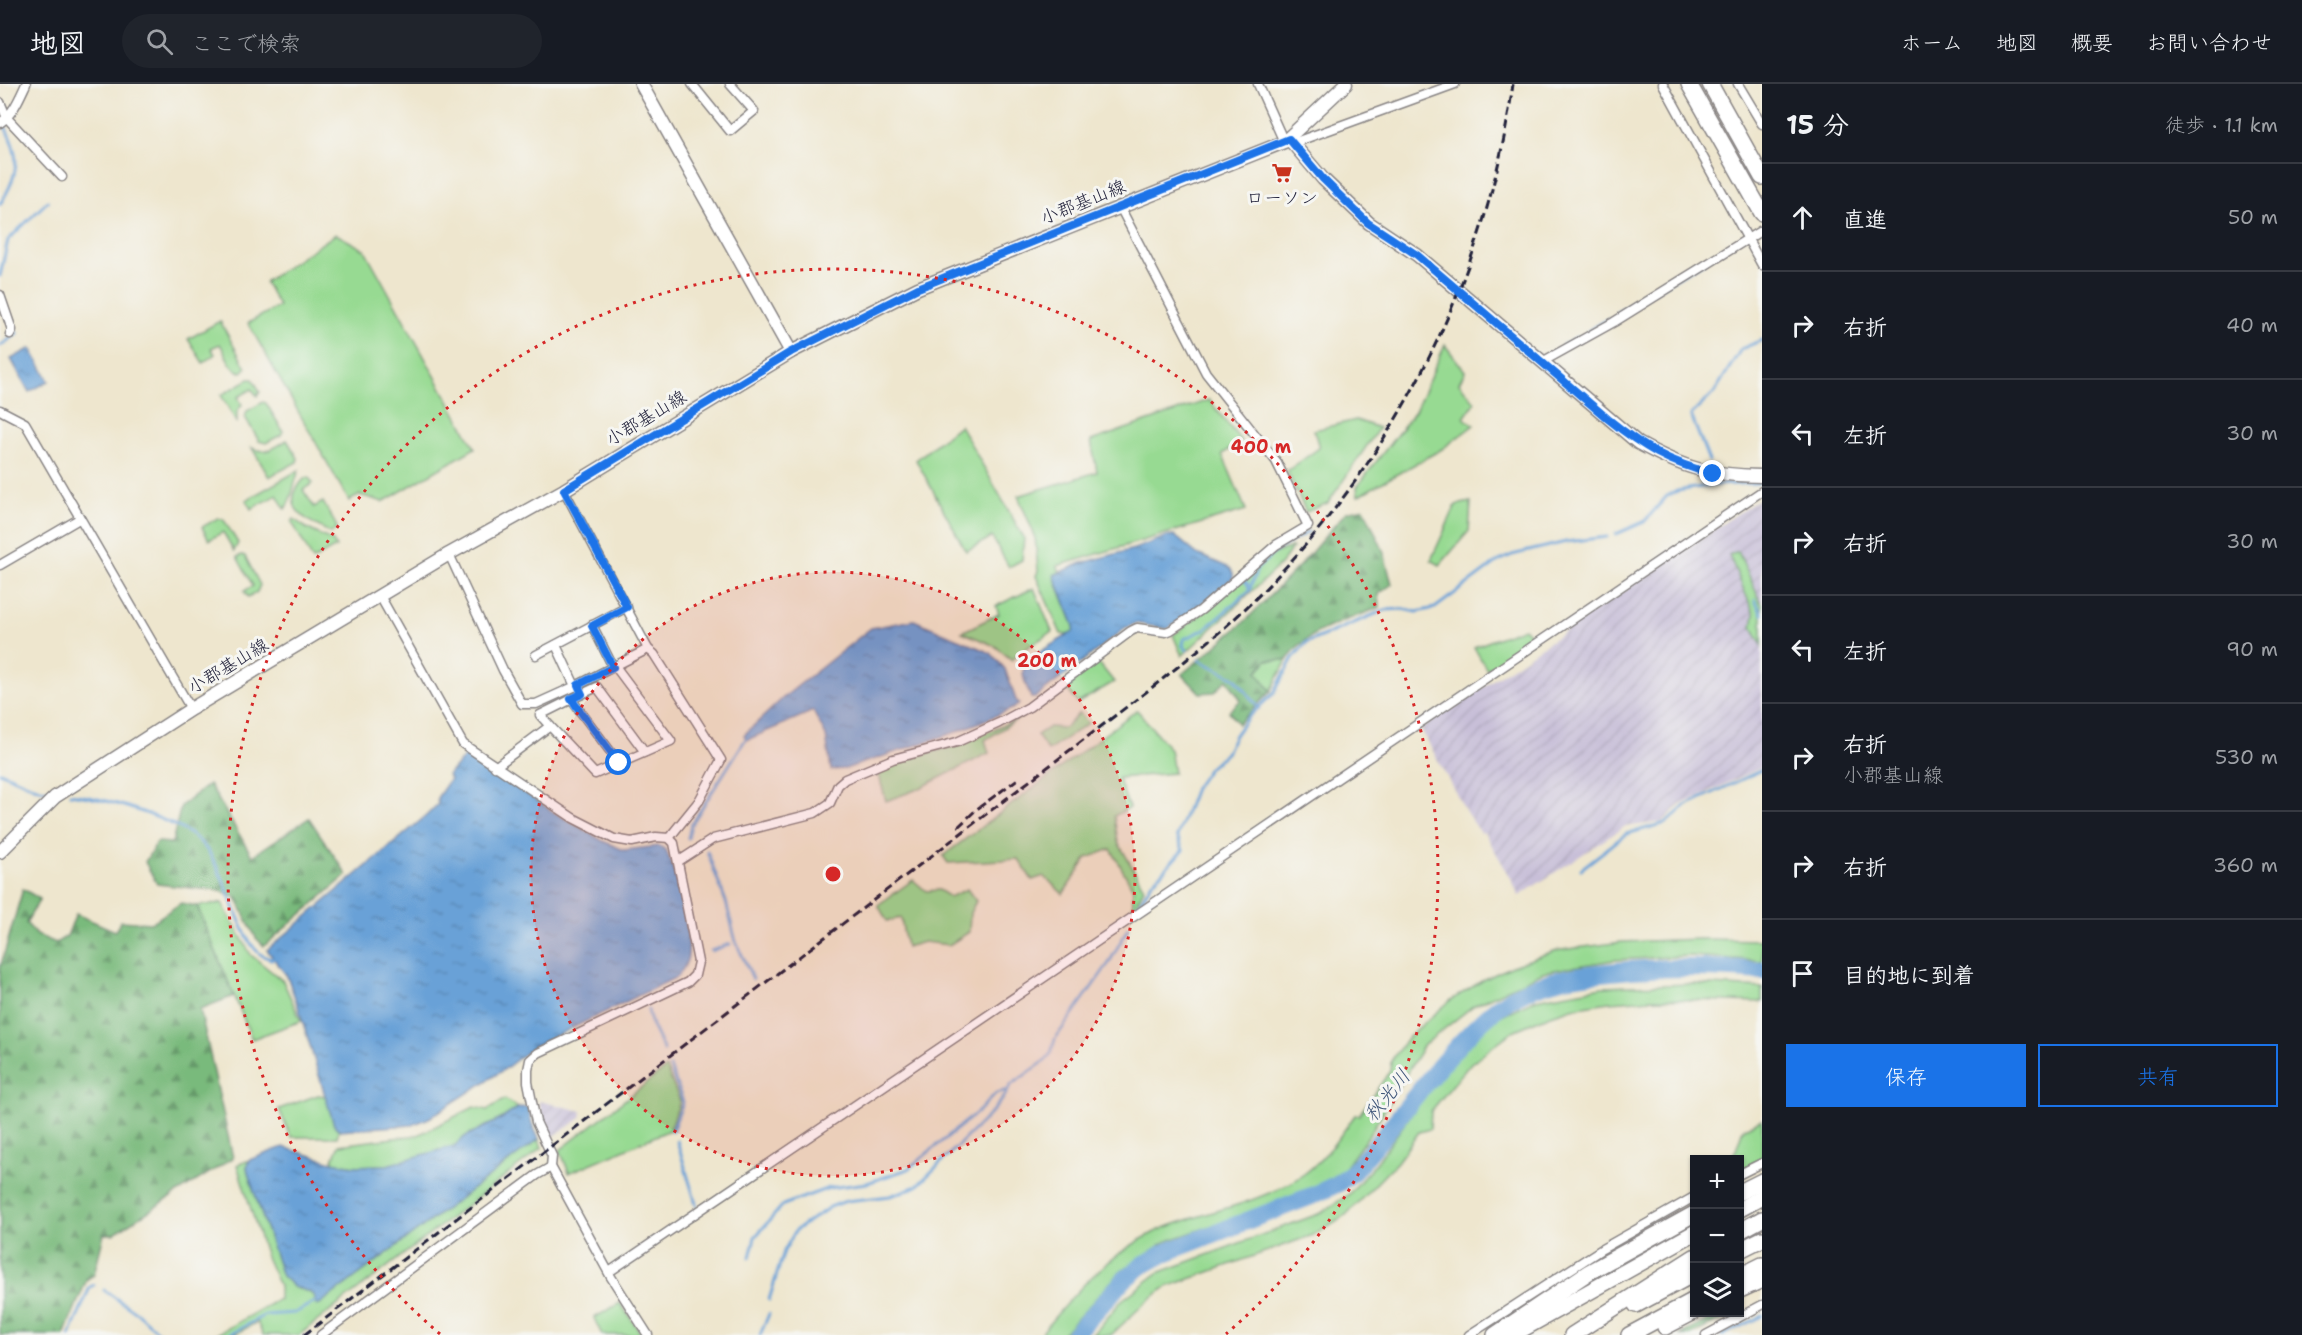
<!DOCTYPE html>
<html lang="ja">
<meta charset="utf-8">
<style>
body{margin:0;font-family:"Shantell Sans","Klee One",sans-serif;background:#20242c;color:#f1f3f6}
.controls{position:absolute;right:18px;bottom:18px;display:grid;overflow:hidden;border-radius:0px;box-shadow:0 2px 4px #0004}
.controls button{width:54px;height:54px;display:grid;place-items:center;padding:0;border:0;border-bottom:2px solid #363941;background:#171b24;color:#f1f3f6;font:30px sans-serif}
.stop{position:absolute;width:18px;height:18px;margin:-14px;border:4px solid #1a73e8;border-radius:50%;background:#fff}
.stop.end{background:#1a73e8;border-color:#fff;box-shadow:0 2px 6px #0008}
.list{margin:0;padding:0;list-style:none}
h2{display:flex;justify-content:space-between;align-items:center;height:78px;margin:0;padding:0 24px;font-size:26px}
h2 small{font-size:20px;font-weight:400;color:#9ea1a6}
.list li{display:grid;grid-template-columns:39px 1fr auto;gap:18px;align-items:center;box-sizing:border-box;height:108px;padding:0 24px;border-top:2px solid #363941}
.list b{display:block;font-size:22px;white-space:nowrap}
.list p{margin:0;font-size:20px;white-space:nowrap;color:#9ea1a6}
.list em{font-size:20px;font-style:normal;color:#9ea1a6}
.actions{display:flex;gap:12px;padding:18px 24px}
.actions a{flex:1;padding:14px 0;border:2px solid #1a73e8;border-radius:0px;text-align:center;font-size:21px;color:#1a73e8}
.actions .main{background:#1a73e8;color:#fff}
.icon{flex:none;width:33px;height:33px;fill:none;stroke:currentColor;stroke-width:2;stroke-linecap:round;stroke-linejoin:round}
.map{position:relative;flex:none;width:1762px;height:1251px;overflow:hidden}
header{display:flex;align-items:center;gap:36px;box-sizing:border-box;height:84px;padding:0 30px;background:#171b24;border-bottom:2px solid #363941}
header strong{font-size:28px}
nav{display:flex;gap:33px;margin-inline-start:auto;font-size:21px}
.search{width:420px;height:54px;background:#20242c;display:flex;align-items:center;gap:15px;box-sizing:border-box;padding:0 21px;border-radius:33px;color:#9ea1a6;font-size:22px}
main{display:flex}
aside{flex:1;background:#171b24}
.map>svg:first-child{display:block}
</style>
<header>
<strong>地図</strong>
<div class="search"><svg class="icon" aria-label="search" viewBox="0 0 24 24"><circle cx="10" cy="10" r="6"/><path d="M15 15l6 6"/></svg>ここで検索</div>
<nav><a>ホーム</a><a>地図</a><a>概要</a><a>お問い合わせ</a></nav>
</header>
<main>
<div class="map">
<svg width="1762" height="1251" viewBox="0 0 1762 1251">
<defs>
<pattern id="industrial-furrows" width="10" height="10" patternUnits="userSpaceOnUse" patternTransform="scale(1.5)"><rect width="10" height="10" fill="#c8bfd8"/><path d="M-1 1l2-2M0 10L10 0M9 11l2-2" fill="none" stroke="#aca4ba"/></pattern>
<pattern id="forest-firs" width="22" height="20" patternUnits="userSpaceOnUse" patternTransform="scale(1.5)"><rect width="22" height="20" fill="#79ba7c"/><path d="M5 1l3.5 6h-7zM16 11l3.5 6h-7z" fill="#639767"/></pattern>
<pattern id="water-ripples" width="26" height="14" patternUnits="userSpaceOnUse" patternTransform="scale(1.5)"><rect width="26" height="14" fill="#69a1d7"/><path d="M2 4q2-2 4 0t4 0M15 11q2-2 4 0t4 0" fill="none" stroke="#5683b0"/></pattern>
</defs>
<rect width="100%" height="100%" fill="#f6f6f2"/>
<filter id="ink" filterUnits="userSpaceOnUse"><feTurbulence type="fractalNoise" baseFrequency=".0167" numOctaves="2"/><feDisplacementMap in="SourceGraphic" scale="12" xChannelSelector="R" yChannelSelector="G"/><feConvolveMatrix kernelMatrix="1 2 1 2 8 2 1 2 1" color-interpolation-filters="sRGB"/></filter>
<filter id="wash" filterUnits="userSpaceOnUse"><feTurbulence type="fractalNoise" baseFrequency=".008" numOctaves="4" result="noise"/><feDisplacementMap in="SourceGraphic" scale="24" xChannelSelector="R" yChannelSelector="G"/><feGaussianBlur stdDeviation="1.35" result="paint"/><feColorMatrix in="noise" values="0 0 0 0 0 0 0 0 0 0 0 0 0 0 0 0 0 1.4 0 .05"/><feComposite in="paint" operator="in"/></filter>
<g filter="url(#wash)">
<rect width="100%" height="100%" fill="#eee6ce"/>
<g fill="url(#industrial-furrows)">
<polygon points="1762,413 1762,521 1729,471 1755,530 1752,543 1762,561 1762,683 1680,721 1662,738 1624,743 1519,812 1512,796 1484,748 1481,749 1466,728 1421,645"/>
<polygon points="539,1017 582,1027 581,1034 551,1054 545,1043"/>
</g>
<g fill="#97da92" stroke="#5c7e66" stroke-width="1.5">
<polygon points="336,150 365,166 475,364 383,418 360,411 349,417 248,239 279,222 265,198"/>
<path d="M220,237L246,284L242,288C230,287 226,269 220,260L211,264L215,270L203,279L188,255Z"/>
<polygon points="1445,261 1465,287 1459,299 1475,318 1464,334 1474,341 1442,365 1358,412 1357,403 1415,327"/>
<polygon points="249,295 253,295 260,308 257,312 252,305 238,313 242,321 237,327 237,339 221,311"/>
<polygon points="1209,316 1242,358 1222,370 1246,426 1057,482 1060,487 1055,491 1056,498 1074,542 1073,548 1068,551 1061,550 1036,492 1038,487 1035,452 1018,412 1097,388 1091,357"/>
<polygon points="263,318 266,319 283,347 281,351 266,359 259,357 245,333 247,327"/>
<polygon points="1356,336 1379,344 1328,419 1306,428 1287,387 1319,364 1314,346"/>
<polygon points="960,341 1024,454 1022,476 1009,483 992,453 966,467 916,376"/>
<path d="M287,356L298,374L297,378L269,393L252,364C266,371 274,364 287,356Z"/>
<path d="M299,386C294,398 292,416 285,425L277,411L251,425L246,416Z"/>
<path d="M305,394H309L313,399L303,406L314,423L323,418L336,441L337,444L331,449C308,437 276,423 305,394Z"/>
<polygon points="1471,418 1469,447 1440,481 1431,476 1456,421"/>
<polygon points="218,434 224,436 238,459 234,467 223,448 209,456 202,443"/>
<polygon points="294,435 306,444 333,457 336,463 313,476 292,438"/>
<path d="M1292,464L1281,480L1182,572L1173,551C1184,543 1196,535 1206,526C1228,508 1264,467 1292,464Z"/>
<polygon points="1738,467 1762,521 1762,561 1752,543 1754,530 1729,471"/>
<polygon points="242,471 245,472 260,501 257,508 248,513 244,507 253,502 237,473"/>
<polygon points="1034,504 1052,548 1021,567 1012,576 995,562 962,548 999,530 996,522"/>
<polygon points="1524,544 1535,555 1487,586 1474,563"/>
<polygon points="1267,576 1287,576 1271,607 1257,588"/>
<polygon points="1098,578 1114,598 1078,619 1065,603"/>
<polygon points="1137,626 1170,665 1174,689 1118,694 1129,724 1114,732 1118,758 1144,804 1133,826 1133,805 1111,765 1087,774 1063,810 1044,792 1032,796 1019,775 948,779 943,772"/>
<polygon points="1079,629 1088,639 1048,667 1037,651 1049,643 1065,644"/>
<polygon points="1021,633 985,656 989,669 918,705 886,717 879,692 867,691 894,678 959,661"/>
<polygon points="913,796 926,807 939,806 950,813 967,805 976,817 970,829 969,848 949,861 924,858 906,863 901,834 887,837 878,821"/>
<polygon points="222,819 251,871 283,897 301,937 252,955 197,822"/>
<path d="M1700,855L1762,856V877L1691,872L1614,876L1543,888L1473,922L1424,961L1369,1051L1345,1084L1313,1106L1165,1158L1122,1186L1062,1251H1040C1073,1210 1107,1171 1155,1148C1176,1138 1198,1133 1220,1126C1248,1118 1280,1107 1304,1090C1325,1075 1340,1052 1355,1031H1359L1390,987L1391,977L1407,954L1451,916L1485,895L1512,882L1554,867L1622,858Z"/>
<polygon points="1693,900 1762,904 1762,918 1652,915 1609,918 1572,924 1548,932 1513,947 1471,979 1431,1027 1430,1045 1419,1048 1397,1078 1346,1131 1313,1151 1167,1203 1146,1218 1111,1251 1093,1251 1122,1216 1158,1189 1321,1129 1349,1110 1377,1078 1453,972 1491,936 1536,915 1602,903"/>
<polygon points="666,984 680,1017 670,1046 569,1089 560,1066"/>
<polygon points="318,1011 326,1012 334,1041 339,1046 337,1053 291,1053 279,1025"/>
<polygon points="505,1015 518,1024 501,1035 466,1052 454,1062 424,1071 387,1081 354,1082 332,1078 339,1061 418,1051 474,1023 487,1026"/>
<polygon points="1762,1035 1762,1075 1740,1086 1740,1076 1729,1076 1736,1066 1743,1045"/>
<path d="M539,1055L542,1064L299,1251H263L257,1238L234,1251H215L279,1215V1202L266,1173L237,1081L249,1076L247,1082L248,1089L282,1192C286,1195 289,1199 293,1202C307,1210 312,1203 317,1222Z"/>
<polygon points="620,1219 642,1251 602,1251 594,1234"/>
</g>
<g fill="url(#forest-firs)" stroke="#4e6e5c" stroke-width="1.5">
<path d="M1364,424L1383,466L1392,500L1379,510L1380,523C1348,537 1306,545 1287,576H1267L1257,588L1271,607L1238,640L1229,627L1241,616L1227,595L1215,608L1200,609L1182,590L1243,539L1303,478L1346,428Z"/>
<polygon points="209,700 252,772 309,734 347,791 264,862 256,854 235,812 220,807 157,800 145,778 157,758 172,759 181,722"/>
<polygon points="23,805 40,815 26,839 37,851 56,859 67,852 76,830 115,847 121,837 151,839 181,819 197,822 234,912 200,925 233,1074 113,1150 104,1150 94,1191 87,1195 64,1251 0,1251 0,884"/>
<polygon points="1723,1229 1735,1229 1691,1251 1679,1251"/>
</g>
<g fill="url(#water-ripples)" stroke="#466289" stroke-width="1.5">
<polygon points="31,264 49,297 29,308 11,275"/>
<path d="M1168,452H1175L1197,470L1230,484L1233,489V494L1196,525L1167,545L1136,539L1126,544L1035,614H1031C1026,600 1018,588 1028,575L1073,548L1074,542L1054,491L1082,479L1134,465Z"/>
<polygon points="914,536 991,569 1005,585 1016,616 1019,619 1014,624 956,648 845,685 831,686 826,652 813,627 747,656 744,651 784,613 871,544"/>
<path d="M467,670L555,729L603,757L624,766L659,762L665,765C676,784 691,850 688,872C687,880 683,886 677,893L533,963L505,985L429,1034L412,1041L339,1046L334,1041L298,922L287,892L267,866L427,731L438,720L437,714L450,695L448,691Z"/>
<path d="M524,1023H528L532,1040L539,1055L317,1222C314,1203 306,1209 293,1202C289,1199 286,1195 282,1192L248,1089L247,1082L249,1076L283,1063L332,1078L354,1082L387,1081L454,1062L466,1052L501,1035L518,1024Z"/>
</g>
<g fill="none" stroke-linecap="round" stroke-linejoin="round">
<g stroke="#69a1d7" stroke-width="3">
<path d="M0,33C19,68 23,85 0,120"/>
<polyline points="0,192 8,156 48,117"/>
<polyline points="1652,208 1705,177"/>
<polyline points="1618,228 1642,214"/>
<polyline points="1588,247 1608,235"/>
<polyline points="1563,261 1577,253"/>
<polyline points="0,262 17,250 15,246"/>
<polyline points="1709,377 1691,331 1714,309 1741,265 1762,256"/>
<polyline points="1616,450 1644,438 1667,412 1677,407 1713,401 1760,399"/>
<polyline points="1250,505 1257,485 1278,465 1308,448"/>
<polyline points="1755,516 1762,530"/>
<polyline points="1187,566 1183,562 1184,555 1205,545 1250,506 1247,499 1242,495"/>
<polyline points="1199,576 1235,594 1259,624"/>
<polyline points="0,688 39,705 54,707"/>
<path d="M70,710C103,714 179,735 202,760C219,778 231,819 242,842C246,851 251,863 259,869C262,872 268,874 271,875L275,874"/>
<polyline points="688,754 691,741 747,653"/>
<polyline points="707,767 726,818 736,858 753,895"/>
<polyline points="1581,785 1626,750 1666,739 1685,722 1762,686"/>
<polyline points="1137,824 1151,800 1183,766 1177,752 1195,704 1209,684 1226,669 1235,651 1248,633 1274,609 1293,574 1306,559 1385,526 1403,525 1417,528 1435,524 1497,478 1512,471 1566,458 1607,453"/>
<polyline points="711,867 730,860"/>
<polyline points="648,926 652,942 664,967"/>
<polyline points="670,983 683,1018 672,1047"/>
<polyline points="677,1057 697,1123"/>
<polyline points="750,1173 755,1153 783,1121 829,1104 867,1099 908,1085 979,1027 996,1009 1008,1006"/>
<polyline points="104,1206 137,1229 161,1251"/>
<polyline points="769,1216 784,1167 796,1146 830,1123 846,1117 890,1112 917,1102 989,1031 1003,1015 1011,1001 1045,977 1051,969 1055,955 1109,879 1128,844"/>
<polyline points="70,1251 90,1203 94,1201"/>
<polyline points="228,1251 265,1231 295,1229 319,1215"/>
<polyline points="760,1251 769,1230"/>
<polyline points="1723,1251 1762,1232"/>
</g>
<path stroke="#69a1d7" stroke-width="18" d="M1074,1251L1125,1195L1143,1181L1167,1168L1314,1111L1337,1100L1353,1088C1398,1038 1435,981 1483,936C1526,895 1575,891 1630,886C1675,883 1718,883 1762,887"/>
</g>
</g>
<g filter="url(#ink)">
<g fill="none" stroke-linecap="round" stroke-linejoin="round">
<g stroke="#888484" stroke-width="11">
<g id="street">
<polyline points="692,0 730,47 754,27 730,0"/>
<polyline points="1258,0 1284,58"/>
<polyline points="1663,0 1762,181"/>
<polyline points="1738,0 1762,40"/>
<polyline points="0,18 7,34 62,93"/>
<path d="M0,39C13,30 19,15 26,0"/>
<polyline points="1293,59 1455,0"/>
<polyline points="0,211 12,246 10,250"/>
<polyline points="1542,278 1614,238 1762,146"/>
<polyline points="0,326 25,339 191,625"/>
<polyline points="564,406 648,565 654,570 721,676 699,717 669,754"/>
<polyline points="449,470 503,586 522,620 536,620 578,601"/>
<polyline points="0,481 79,435"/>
<polyline points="380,512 463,660 573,734 614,755 632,758 656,753 669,754 674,759 698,878 695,891 688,898 538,969 530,976 528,986 528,998 536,1038 552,1072 551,1083 611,1193 648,1251"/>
<polyline points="592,541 613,583"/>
<polyline points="556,561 575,602"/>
<polyline points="536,571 627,523"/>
<polyline points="582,610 597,603 645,668"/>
<polyline points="571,615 619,679"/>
<polyline points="550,642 595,690 671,657 615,582"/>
<polyline points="495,683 550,642 540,631 582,610 578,601 648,565"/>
<polyline points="679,777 713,755 815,729 830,719 838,701 845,695 893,675 957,658 999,639 1029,623 1131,547 1137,544 1166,548 1171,546 1201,526 1276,461 1308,442 1276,377 1206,289 1120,123"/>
<polyline points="1740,1090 1762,1079"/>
<polyline points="609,1188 1762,407"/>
<polyline points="321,1251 537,1091 551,1083"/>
<polyline points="1469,1251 1602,1165 1694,1113"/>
<polyline points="1706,1251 1762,1221"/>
</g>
</g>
<g stroke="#888484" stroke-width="15">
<g id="secondary">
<polyline points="641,0 791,268"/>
<path d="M1289,55L1323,95L1369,139L1417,171L1638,359C1685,385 1708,391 1762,392"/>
<polyline points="0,768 55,713 191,625 449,470 564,406 791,268 918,204 1284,58 1346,0"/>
</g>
</g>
<g stroke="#888484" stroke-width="18">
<g id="highway">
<polyline points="1689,0 1762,129"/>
<polyline points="1710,0 1762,93"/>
<polyline points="1740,1108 1762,1097"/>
<polyline points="1740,1125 1762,1113"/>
<polyline points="1740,1147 1762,1135"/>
<polyline points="1740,1166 1762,1155"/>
<polyline points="1740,1192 1762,1181"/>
<polyline points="1740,1206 1762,1196"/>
<polyline points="1636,1221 1694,1190"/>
<polyline points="1665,1243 1694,1228"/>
<polyline points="1495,1251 1589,1188 1694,1130"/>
<polyline points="1512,1251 1694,1149"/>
<polyline points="1572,1251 1694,1173"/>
<polyline points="1629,1251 1694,1216"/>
</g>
</g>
<use href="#street" stroke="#fff" stroke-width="8"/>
<use href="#secondary" stroke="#fff" stroke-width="12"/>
<use href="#highway" stroke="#fff" stroke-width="15"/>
<g stroke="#22223b" stroke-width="3" stroke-dasharray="9 4.5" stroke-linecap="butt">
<polyline points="958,743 977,725 1019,694"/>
<path d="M304,1251L1150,605C1189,574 1228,543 1263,507C1398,370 1487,191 1513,0"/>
</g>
</g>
</g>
<g fill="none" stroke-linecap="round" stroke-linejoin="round" filter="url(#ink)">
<path stroke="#1a73e8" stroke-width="8" d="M619,679L571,615L582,610L578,601L613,583L592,542L627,523L564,406L791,268L918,204L1289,55L1323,95L1368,139L1417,171L1608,335C1644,364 1668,378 1713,390"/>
</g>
<circle cx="833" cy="790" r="302" fill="#d62828" fill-opacity=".12"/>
<g fill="none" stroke="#d62828" stroke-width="3" stroke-dasharray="3 6">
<circle cx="833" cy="790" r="302"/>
<path d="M440 1250A605 605 0 1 1 1226 1250"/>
</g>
<defs>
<g id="supermarket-bare" transform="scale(1.62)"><path d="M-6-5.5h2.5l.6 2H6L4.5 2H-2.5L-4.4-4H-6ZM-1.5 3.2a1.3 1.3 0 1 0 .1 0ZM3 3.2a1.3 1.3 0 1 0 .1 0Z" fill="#c8321e" stroke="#f6f6f2" stroke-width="2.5" paint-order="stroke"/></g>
</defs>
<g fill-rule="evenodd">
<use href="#supermarket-bare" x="1282" y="89"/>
</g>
<g text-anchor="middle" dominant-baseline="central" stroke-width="6" stroke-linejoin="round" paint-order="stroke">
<g font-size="18" fill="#22223b" stroke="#f6f6f2">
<text x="1282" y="114">ローソン</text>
</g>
<g font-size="18" fill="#22223b" stroke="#f6f6f2">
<text transform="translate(1083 118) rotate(-22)">小郡基山線</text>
<text transform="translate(646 334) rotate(-31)">小郡基山線</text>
<text transform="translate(228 582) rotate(-31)">小郡基山線</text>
</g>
<g font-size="20" font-style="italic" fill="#3e5579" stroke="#f6f6f2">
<text transform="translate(1387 1011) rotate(-51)">秋光川</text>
</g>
</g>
<circle cx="833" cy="790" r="9" fill="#d62828" stroke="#f6f6f2" stroke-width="3"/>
<g font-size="18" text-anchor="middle" font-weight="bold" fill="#d62828" stroke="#f6f6f2" stroke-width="6" stroke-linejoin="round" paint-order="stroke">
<text x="1261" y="369">400 m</text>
<text x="1047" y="583">200 m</text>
</g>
</svg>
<div class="controls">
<button>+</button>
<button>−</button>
<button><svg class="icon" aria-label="layers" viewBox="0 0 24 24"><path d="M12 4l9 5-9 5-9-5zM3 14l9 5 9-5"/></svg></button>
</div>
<div class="stop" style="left:619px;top:679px"></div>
<div class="stop end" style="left:1713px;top:390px"></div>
</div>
<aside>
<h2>15 分<small>徒歩 · 1.1 km</small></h2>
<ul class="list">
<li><svg class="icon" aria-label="ahead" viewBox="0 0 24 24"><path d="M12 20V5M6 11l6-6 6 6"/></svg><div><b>直進</b></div><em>50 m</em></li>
<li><svg class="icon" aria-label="right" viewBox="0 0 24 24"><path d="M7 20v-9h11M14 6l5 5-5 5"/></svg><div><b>右折</b></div><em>40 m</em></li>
<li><svg class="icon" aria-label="left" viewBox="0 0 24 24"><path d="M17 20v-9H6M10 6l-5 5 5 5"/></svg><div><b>左折</b></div><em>30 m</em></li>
<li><svg class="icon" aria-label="right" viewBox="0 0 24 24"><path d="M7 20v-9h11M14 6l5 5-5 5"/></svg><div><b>右折</b></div><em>30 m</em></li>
<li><svg class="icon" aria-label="left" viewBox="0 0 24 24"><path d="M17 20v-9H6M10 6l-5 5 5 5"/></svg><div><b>左折</b></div><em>90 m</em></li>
<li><svg class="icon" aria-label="right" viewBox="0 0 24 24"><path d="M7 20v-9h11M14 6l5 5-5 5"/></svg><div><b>右折</b><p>小郡基山線</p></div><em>530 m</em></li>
<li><svg class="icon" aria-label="right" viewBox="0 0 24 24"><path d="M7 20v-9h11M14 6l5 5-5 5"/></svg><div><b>右折</b></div><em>360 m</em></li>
<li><svg class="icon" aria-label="arrive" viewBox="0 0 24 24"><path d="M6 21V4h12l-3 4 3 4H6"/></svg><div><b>目的地に到着</b></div></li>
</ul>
<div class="actions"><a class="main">保存</a><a>共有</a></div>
</aside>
</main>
